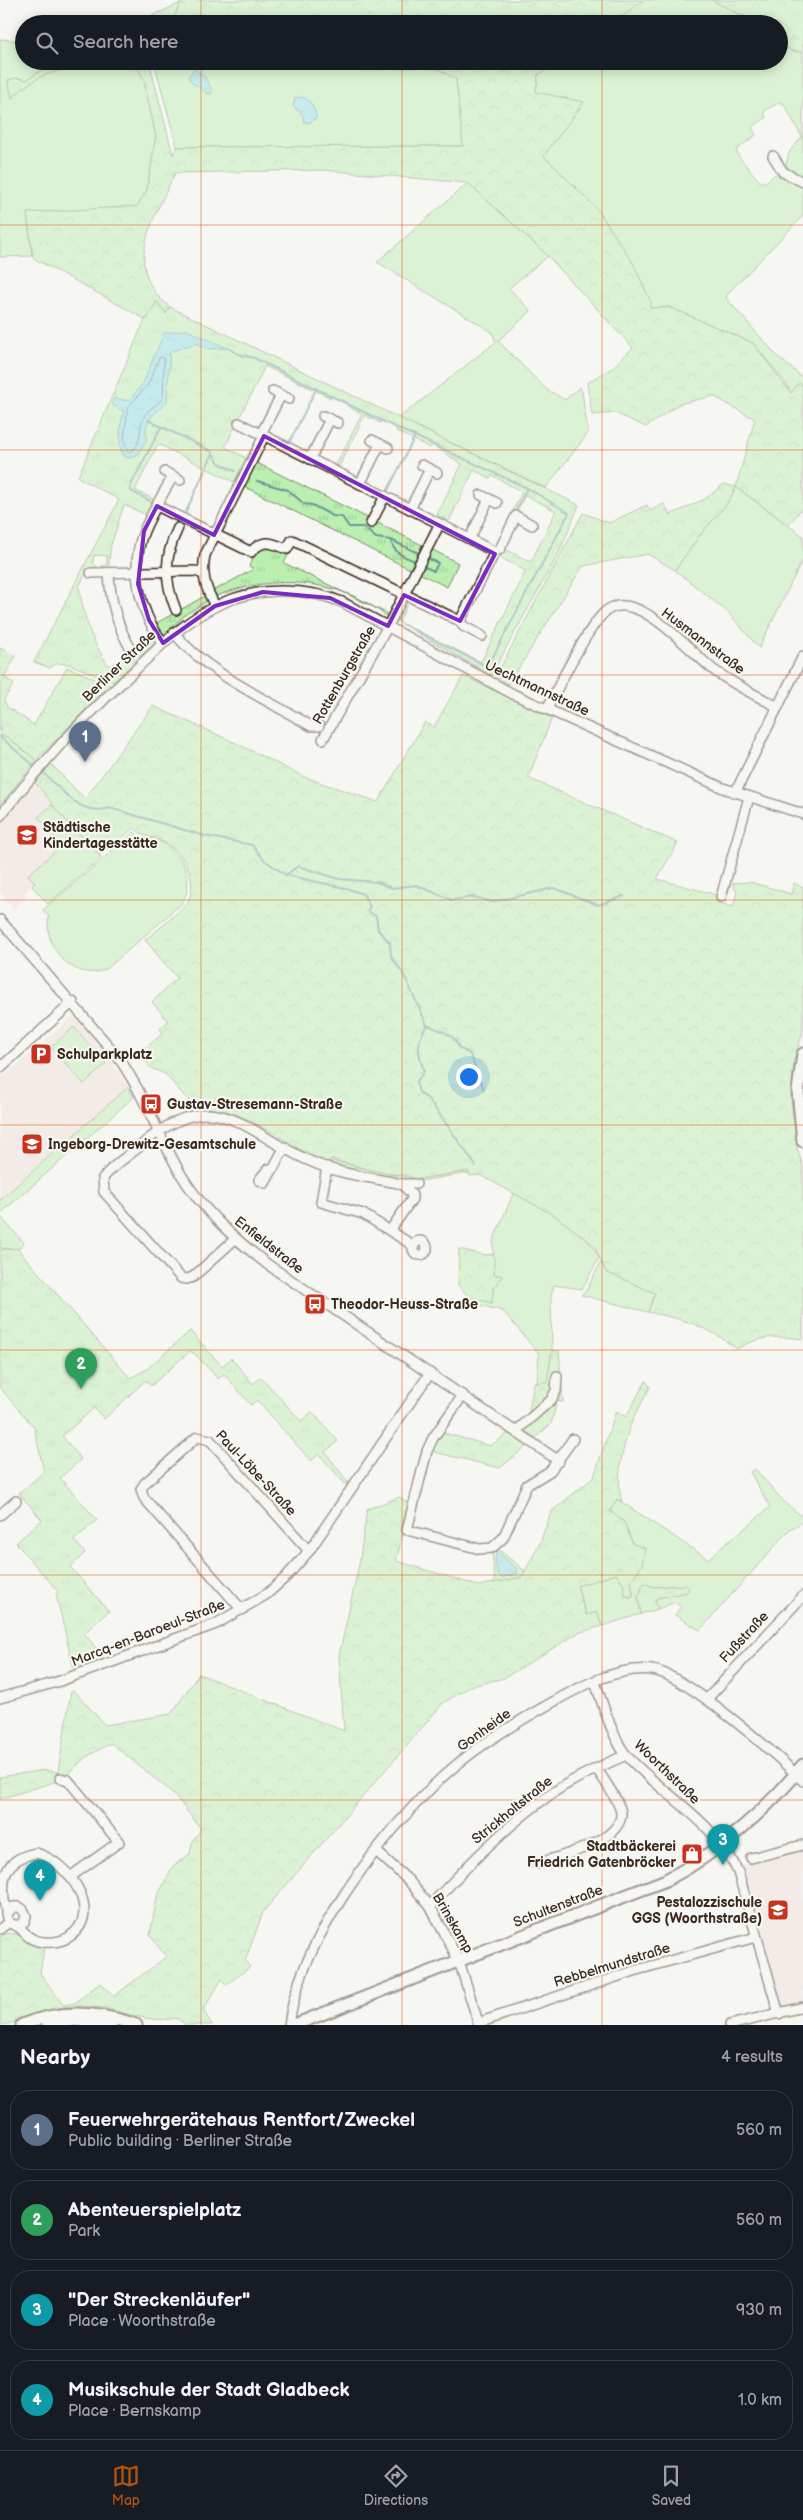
<!DOCTYPE html>
<meta charset="utf-8">
<style>
body{margin:0;font-family:"Balsamiq Sans",sans-serif;background:#20242c;color:#f1f3f6}
.you{position:absolute;left:468px;top:1076px;width:18px;height:18px;margin:-12px;border:4px solid #fff;border-radius:50%;background:#1a73e8;box-shadow:0 0 0 8px #1a73e833}
.badge{display:grid;place-items:center;width:32px;height:32px;border-radius:50%;background:#b45309;color:#fff;font-size:16px;font-weight:700}
.pin{position:absolute;translate:-50% -41px;filter:drop-shadow(0 1px 2px #0008)}
.pin::after{content:'';position:absolute;top:26px;width:18px;height:15px;background:inherit;clip-path:polygon(0 0,100% 0,50% 100%)}
.list{margin:0;padding:0;list-style:none}
h2{display:flex;justify-content:space-between;align-items:center;height:65px;margin:0;padding:0 20px;font-size:21px}
h2 small{font-size:16px;font-weight:400;color:#9ea1a6}
.list li{display:grid;grid-template-columns:32px 1fr auto;gap:15px;align-items:center;box-sizing:border-box;height:80px;margin:0 10px 10px;padding:0 10px;border:1px solid #363941;border-radius:20px}
.list b{display:block;font-size:19px;white-space:nowrap}
.list p{margin:0;font-size:16px;white-space:nowrap;color:#9ea1a6}
.list em{font-size:16px;font-style:normal;color:#9ea1a6}
.icon{flex:none;width:28px;height:28px;fill:none;stroke:currentColor;stroke-width:2;stroke-linecap:round;stroke-linejoin:round}
.map{position:relative;flex:none;width:803px;height:2025px;overflow:hidden}
.search{position:absolute;background:#171b24;box-shadow:0 2px 12px #0003;left:15px;right:15px;top:15px;height:55px;display:flex;align-items:center;gap:12px;box-sizing:border-box;padding:0 18px;border-radius:28px;color:#9ea1a6;font-size:19px}
.sheet{height:425px;background:#171b24}
nav{display:flex;justify-content:space-around;align-items:center;box-sizing:border-box;height:70px;border-top:1px solid #363941;background:#171b24;font-size:14px;color:#9ea1a6}
nav a{display:grid;justify-items:center;gap:2px}
nav .on{color:#b45309}
.map>svg:first-child{display:block}
</style>
<div class="map">
<svg width="803" height="2025" viewBox="0 0 803 2025">
<defs>
<pattern id="forest-crowns" width="20" height="18" patternUnits="userSpaceOnUse" patternTransform="scale(1.25)"><rect width="20" height="18" fill="#baefb0"/><path d="M2 6a3 3 0 1 1 6 0M12 15a3 3 0 1 1 6 0" fill="none" stroke="#a1cd97"/></pattern>
<pattern id="park-tufts" width="24" height="20" patternUnits="userSpaceOnUse" patternTransform="scale(1.25)"><rect width="24" height="20" fill="#baefb0"/><path d="M3 7l-1-3M5 7V3M7 7l1-3M15 17l-1-3M17 17v-4M19 17l1-3" fill="none" stroke="#a1cd97"/></pattern>
<pattern id="water-ripples" width="26" height="14" patternUnits="userSpaceOnUse" patternTransform="scale(1.25)"><rect width="26" height="14" fill="#8cdde7"/><path d="M2 4q2-2 4 0t4 0M15 11q2-2 4 0t4 0" fill="none" stroke="#7abec6"/></pattern>
</defs>
<rect width="100%" height="100%" fill="#f6f6f2"/>
<filter id="ink" filterUnits="userSpaceOnUse"><feTurbulence type="fractalNoise" baseFrequency=".02" numOctaves="2"/><feDisplacementMap in="SourceGraphic" scale="10" xChannelSelector="R" yChannelSelector="G"/><feConvolveMatrix kernelMatrix="1 2 1 2 8 2 1 2 1" color-interpolation-filters="sRGB"/></filter>
<g filter="url(#ink)">
<g fill="#efded9">
<polygon points="35,783 41,789 52,805 38,817 62,845 28,875 35,883 24,892 27,897 14,909 0,893 0,826"/>
<polygon points="74,1015 100,1045 128,1087 0,1200 0,1077 9,1072"/>
<polygon points="803,1850 803,2002 784,2007 781,2005 741,1868 743,1865"/>
</g>
<g fill="#baefb0" stroke="#7a8c67">
<polygon points="643,0 712,0 758,24 613,24"/>
<polygon points="181,3 174,19 183,24 133,24"/>
<path d="M0,39L24,41V61H80L49,65L27,80L17,78L8,80L13,98C32,68 107,56 138,69L143,77L156,136L147,190L137,207L27,213L32,256L0,257Z"/>
<polygon points="779,39 791,51 803,52 803,180 791,173 786,164 790,151 802,137 784,104 780,102 764,111 766,118 752,127 756,135 736,150 739,157 760,182 766,182 778,172 793,182 803,185 803,216 728,293 726,298 777,356 803,378 803,387 799,384 791,394 786,383 753,343 669,307 650,308 633,263 598,210 544,156 536,92 538,75 558,61 779,61"/>
<polygon points="154,61 300,61 318,68 363,70 416,67 438,68 456,79 464,146 177,147"/>
<polygon points="468,183 548,256 509,288 531,311 498,341 546,389 565,400 580,387 582,392 588,433 546,488 399,418 496,342 492,332 377,262"/>
<polygon points="736,487 803,536 803,559 759,648 728,612 675,570 700,535 726,505"/>
<polygon points="52,805 101,857 48,904 32,886 35,883 28,875 62,845 38,817"/>
<path d="M134,832L140,838C173,835 201,876 181,904L108,968C77,985 42,949 49,917L43,910Z"/>
<polygon points="74,1027 106,1064 84,1084 51,1047"/>
<polygon points="128,1087 134,1097 0,1214 0,1200"/>
<polygon points="237,1116 309,1156 389,1174 412,1177 413,1180 469,1171 469,1173 414,1182 402,1182 317,1162"/>
<path d="M514,1192C541,1208 587,1229 599,1258L582,1289L554,1285L551,1296L552,1351L547,1382L537,1383L539,1354L503,1311L475,1304L469,1297L492,1303L493,1288L502,1276L494,1274L493,1241Z"/>
<polygon points="0,1216 24,1243 18,1249 0,1248"/>
<polygon points="601,1262 606,1272 656,1293 648,1312 581,1295 586,1291"/>
<polygon points="755,1469 785,1503 803,1517 803,1522 790,1529 700,1630 675,1615 681,1607 675,1602 658,1609 655,1601 657,1598 687,1592 685,1585 654,1587 644,1584 638,1597 641,1614 602,1626 597,1612 587,1616 577,1586 616,1574 623,1583 625,1596 631,1598 633,1594 631,1581 642,1565 639,1546 633,1544 624,1522 610,1511 617,1499 708,1559 770,1507 750,1472"/>
<polygon points="497,1548 525,1571 522,1577 495,1583 492,1551"/>
</g>
<g fill="url(#forest-crowns)" stroke="#7a8c67">
<polygon points="182,0 643,0 613,24 183,24 173,19"/>
<polygon points="712,0 803,0 803,52 791,51 779,39 779,24 758,24"/>
<path d="M80,61H149L173,155L177,147L463,146L456,79L438,69L416,67L363,70L318,68L300,61H558L538,75L536,92L584,102L544,156L598,210L633,263L651,302L650,308L669,307L753,343L791,393L799,383L803,387V507L788,525L736,487L726,505L700,535L675,570L648,554L583,566L508,685L496,676L583,513L609,523L647,505L650,511L664,504L670,515L705,499L724,484L736,487L755,419L713,396L679,404L646,427L615,413L592,415L587,383L612,368L633,348L548,256L468,183L323,170L175,173C155,217 119,268 170,307L166,314L157,301L147,319H145L33,258L27,213L137,206L147,190L156,136L143,77L138,69C128,65 117,66 107,66C70,64 37,72 12,98L8,80L17,78L27,80L49,65Z"/>
<polygon points="0,648 16,656 4,677 14,684 4,699 7,707 34,725 67,667 110,685 36,760 7,737 0,736"/>
<path d="M463,676L552,718L528,778L678,843L657,879L717,895L716,902L733,907L737,892L732,883L750,882L791,894L794,883L803,888V1031L794,1060L791,1098L797,1148L803,1167V1339C776,1336 761,1335 737,1349C707,1326 684,1319 648,1312L655,1293L606,1272L594,1245L554,1215L480,1175L470,1176L468,1171L413,1180L412,1177L375,1171L331,1159L327,1164C293,1149 235,1100 197,1110L165,1074L151,1068L139,1054L163,1033L160,1029L168,1021L152,1002L177,978L145,940C155,932 183,910 188,901C197,884 188,861 174,849C162,838 146,839 134,828L99,855L59,813L41,789L35,783L51,764L85,799L153,706L238,744L304,777L378,802L425,722L434,727Z"/>
<polygon points="459,1249 484,1255 494,1254 494,1274 502,1276 493,1288 492,1303 469,1297 458,1285"/>
<polygon points="552,1351 559,1351 563,1402 557,1401 551,1424 535,1438 517,1425 528,1417 534,1383 547,1382"/>
<path d="M646,1381L650,1387C645,1399 637,1409 632,1421C623,1444 615,1478 622,1502L617,1499L610,1511L624,1522L633,1544L645,1548L642,1565L631,1581L633,1596H625L623,1583L616,1574L577,1586L586,1615L597,1612L602,1626L578,1633L504,1678L472,1686L444,1702L263,1912L245,1961L250,1967L226,1985L222,1979L203,2010L212,2025H186L177,2018C143,2025 113,2005 78,2006C61,2006 42,2011 25,2017C16,2021 11,2025 0,2025V1937C15,1926 28,1943 44,1948L40,1973L63,2005L75,2003L100,1983L114,1996L166,1957L150,1935L157,1897L173,1866L190,1854L192,1843L201,1829L174,1794L111,1743L86,1757L67,1775L68,1783L57,1781L0,1799V1777L45,1770L58,1772L71,1691H74L105,1725L171,1714L199,1674L344,1731L339,1656L359,1565L367,1509L400,1497L410,1506L396,1561L479,1586L522,1577L540,1543L551,1512L594,1477L616,1411L626,1417Z"/>
<polygon points="440,1432 491,1446 509,1432 528,1445 500,1468 430,1451"/>
<polygon points="644,1583 654,1587 686,1585 689,1588 687,1592 657,1598 655,1601 658,1609 641,1614 638,1597"/>
</g>
<g fill="url(#park-tufts)" stroke="#7a8c67">
<path d="M157,301L166,314L170,307L579,505L559,553L491,675L395,620L404,603H408L399,622L481,662L526,571L499,557L503,548L531,562L556,511L525,495L499,546L496,545L522,492L492,475L490,478L474,470L449,521L437,515L462,464L432,445L430,448L396,431L397,428L382,421L380,423L365,415L339,466L336,465L362,414L347,406L348,403L332,396L331,398L265,366L225,447L246,458L234,482L158,444L135,490L157,501L149,516L124,505L111,545L108,570L102,566L107,564V556L94,555L93,563L97,567L86,573L79,586C83,615 91,642 109,666L157,638L158,640L113,682L69,664L57,663L50,668L34,662L119,500L78,477L145,319H147Z"/>
<polygon points="255,462 422,545 410,569 243,486"/>
<path d="M263,547H270L288,555L284,563L388,614L386,616C341,578 269,574 217,596L213,591L254,569L249,566L257,551Z"/>
<polygon points="431,549 458,563 447,587 419,573"/>
<polygon points="205,596 207,601 186,614 160,638 153,625"/>
<polygon points="0,736 7,737 36,760 0,805"/>
<polygon points="17,1248 130,1378 147,1369 190,1331 222,1366 231,1358 253,1384 261,1377 301,1421 312,1412 338,1441 325,1452 348,1482 346,1485 319,1454 311,1461 257,1400 251,1405 224,1374 218,1379 196,1355 190,1351 151,1386 146,1380 104,1419 94,1408 62,1436 81,1459 60,1478 97,1520 74,1540 85,1553 70,1567 109,1611 84,1633 104,1658 74,1670 56,1594 58,1591 16,1543 42,1520 19,1493 44,1472 34,1427 0,1388 0,1250"/>
</g>
<g fill="url(#water-ripples)" stroke="#6c9597">
<polygon points="194,69 204,76 212,89 211,94 207,94 197,85 194,85 188,77"/>
<path d="M302,97C312,101 314,107 317,118L309,123L304,122L303,116L293,106L295,98Z"/>
<path d="M186,330L228,348L208,349L196,343L170,352L167,402C155,414 143,419 147,439L138,454L131,458L122,455C119,439 119,427 124,411L112,405L114,398L129,401L143,383L164,333Z"/>
<path d="M497,1551L516,1568L518,1573L501,1578C495,1572 494,1557 497,1551Z"/>
</g>
<g fill="none" stroke-linecap="round" stroke-linejoin="round">
<path stroke="#5b726e" stroke-width="1" d="M160,357L164,358L163,397C159,405 148,408 144,417C137,429 144,435 134,450L128,452L124,440L128,407L147,386Z"/>
<g stroke="#6c9597" stroke-width="2">
<polyline points="228,348 238,354 254,358 382,421 527,488 569,513 489,664 486,666 415,630"/>
<polyline points="148,420 211,451 219,463 235,471"/>
<polyline points="290,441 316,389"/>
<path d="M257,481L288,490L304,504L312,505L333,516L342,517L349,527H363L376,538L391,540C393,554 406,557 417,562"/>
<polyline points="388,490 415,436"/>
<polyline points="150,501 131,491 130,487 161,427"/>
<polyline points="515,513 527,488"/>
<polyline points="185,514 213,453"/>
<polyline points="391,540 420,554"/>
<polyline points="421,565 434,571 438,563 427,558"/>
<polyline points="0,729 0,730"/>
<polyline points="0,737 37,768"/>
<path d="M41,771C62,789 79,817 110,808L205,836L252,845L264,860L286,875L298,866L339,879L377,882L392,888L416,885L452,900L474,897L492,902L554,888L598,905L624,896"/>
<path d="M286,875L349,889L363,894L370,907L367,911L376,916L378,930L390,943L391,956L404,975L427,1025C416,1043 417,1051 424,1071L416,1082L419,1092L430,1101L476,1166"/>
<path d="M427,1025C439,1030 455,1034 459,1048L470,1054L484,1090"/>
</g>
<g stroke="#3b2a1e" stroke-width="12">
<g id="minor">
<polyline points="773,156 783,172 803,182"/>
<polyline points="273,391 289,399"/>
<polyline points="323,416 338,423"/>
<polyline points="239,423 438,523 438,527 388,626 323,739"/>
<polyline points="261,434 281,395"/>
<polyline points="372,440 388,448"/>
<polyline points="310,459 330,419"/>
<polyline points="422,465 437,473"/>
<polyline points="165,472 180,480"/>
<polyline points="360,484 380,444"/>
<polyline points="481,495 497,503"/>
<path d="M157,506L251,552C263,538 272,543 287,549L292,540L460,621L495,552L438,523"/>
<polyline points="410,509 430,469"/>
<polyline points="371,523 385,496"/>
<polyline points="470,538 489,499"/>
<polyline points="495,552 500,549 516,516 532,525"/>
<polyline points="91,573 195,571 203,574"/>
<path d="M109,573C110,601 117,626 132,651"/>
<path d="M215,606C206,589 201,575 205,555L264,436"/>
<path d="M176,610C164,581 164,556 178,528"/>
<polyline points="460,621 463,626 482,636"/>
<path d="M174,633C208,674 266,699 311,726H319"/>
<path d="M163,643C139,611 129,568 144,531C152,512 163,494 173,476"/>
<path d="M547,709C557,689 591,619 609,609C641,591 692,654 715,671C735,685 757,696 778,707"/>
<polyline points="735,793 803,656"/>
<path d="M0,816C40,765 83,718 131,674C160,646 189,616 227,601C262,587 307,588 342,602L513,694L723,788L803,814"/>
<polyline points="721,897 749,797"/>
<path d="M0,920L118,1057C144,1094 159,1137 182,1176C204,1212 235,1239 267,1264L559,1461"/>
<polyline points="0,1068 73,1002"/>
<polyline points="327,1167 321,1202 363,1214 414,1246"/>
<polyline points="272,1170 268,1169 259,1180 265,1183 285,1147"/>
<polyline points="391,1229 412,1199 412,1195 402,1184"/>
<path d="M235,1239L193,1277L187,1279L181,1278L104,1192L103,1178C114,1164 131,1154 144,1143C219,1079 247,1137 317,1164C343,1175 375,1178 402,1184H416"/>
<circle cx="420" cy="1248" r="7"/>
<polyline points="463,1395 433,1438 427,1451 407,1530 480,1549 492,1548 503,1538 527,1485 550,1471 573,1439"/>
<polyline points="516,1431 551,1400 556,1391 557,1376"/>
<polyline points="0,1515 16,1501"/>
<polyline points="242,1610 144,1498 141,1489 145,1483 197,1437 210,1440 309,1551"/>
<path d="M595,1682C602,1702 614,1742 627,1756C663,1795 716,1822 738,1872L779,2014"/>
<polyline points="0,1698 57,1682 216,1624 267,1594 286,1577 309,1551 430,1373"/>
<polyline points="707,1699 803,1596"/>
<polyline points="60,1778 68,1780 119,1842 70,1877"/>
<polyline points="376,1851 408,1880 430,1906 459,1961 479,2025"/>
<path d="M36,1853C67,1861 106,1912 69,1937C58,1944 39,1944 29,1937C25,1934 22,1929 17,1926C14,1924 10,1925 8,1921C6,1917 6,1910 5,1906C0,1877 5,1859 36,1853Z"/>
<polyline points="751,1858 803,1845"/>
<path d="M537,1864C559,1856 622,1842 621,1813C620,1802 603,1779 597,1769"/>
<path d="M430,1906C469,1864 509,1822 557,1790C579,1776 603,1765 626,1755"/>
<path d="M7,1914L13,1907C20,1906 24,1909 26,1916L24,1922L17,1926"/>
<polyline points="0,1929 9,1922"/>
<polyline points="478,2023 637,1970 756,1937"/>
<path d="M289,2025C299,1943 374,1846 430,1789C465,1753 510,1726 553,1702C581,1686 619,1666 652,1670C685,1674 777,1755 803,1781"/>
<polyline points="730,2025 803,2007"/>
</g>
</g>
<g stroke="#3b2a1e" stroke-width="15">
<g id="major">
<polyline points="803,1054 798,1091 803,1141"/>
<path d="M22,2025C60,2009 97,2011 136,2025"/>
<polyline points="48,2025 75,2020 111,2025"/>
<path d="M294,2025L666,1880C715,1855 769,1808 803,1765"/>
</g>
</g>
<use href="#minor" stroke="#f6f6f2" stroke-width="9"/>
<use href="#major" stroke="#f6f6f2" stroke-width="11"/>
</g>
</g>
<path d="M0 0H803V2025H0ZM264,436L495,554L460,621L404,595L388,626L330,598L263,592L215,606L163,643L149,620L138,584L144,531L157,506L214,535Z" fill="#f6f6f2" fill-opacity=".55" fill-rule="evenodd"/>
<path fill="none" stroke="#7b2cbf" stroke-width="4" stroke-linejoin="round" d="M264,436L495,554L460,621L404,595L388,626L330,598L263,592L215,606L163,643L149,620L138,584L144,531L157,506L214,535Z"/>
<path fill="none" stroke="#e8590c" stroke-width="1" stroke-opacity="0.55" d="M201,0V24M402,0V24M602,0V24M201,61V2025M402,61V2025M602,61V2025M0,225H803M0,450H803M0,675H803M0,900H803M0,1125H803M0,1350H803M0,1575H803M0,1800H803"/>
<defs>
<g id="school-square" transform="scale(1.125)"><rect x="-9" y="-9" width="18" height="18" rx="4" fill="#c8321e" stroke="#f6f6f2"/><path d="M0-5L7-2L0 1L-7-2ZM-4 1L0 2.5L4 1V4Q0 6-4 4Z" fill="#fff"/></g>
<g id="parking-square" transform="scale(1.125)"><rect x="-9" y="-9" width="18" height="18" rx="4" fill="#c8321e" stroke="#f6f6f2"/><path d="M-3.5-5.5H1a3.5 3.5 0 0 1 0 7H-1V5.5H-3.5ZM-1-3.4V-.6H.8a1.4 1.4 0 0 0 0-2.8Z" fill="#fff"/></g>
<g id="bus-square" transform="scale(1.125)"><rect x="-9" y="-9" width="18" height="18" rx="4" fill="#c8321e" stroke="#f6f6f2"/><path d="M-5-6H5V4H4V6H2V4H-2V6H-4V4H-5ZM-3.5-4V0h7V-4ZM-3.5 1.2v1.5H-2V1.2ZM2 1.2v1.5H3.5V1.2Z" fill="#fff"/></g>
<g id="shop-square" transform="scale(1.125)"><rect x="-9" y="-9" width="18" height="18" rx="4" fill="#c8321e" stroke="#f6f6f2"/><path d="M-5-2.5h2.3a2.7 3.5 0 0 1 5.4 0H5L5.5 6h-11ZM-1.5-2.5h3a1.5 2.3 0 0 0-3 0Z" fill="#fff"/></g>
</defs>
<g fill-rule="evenodd">
<use href="#school-square" x="27" y="835"/>
<use href="#parking-square" x="41" y="1054"/>
<use href="#bus-square" x="151" y="1104"/>
<use href="#school-square" x="32" y="1144"/>
<use href="#bus-square" x="315" y="1304"/>
<use href="#shop-square" x="692" y="1854"/>
<use href="#school-square" x="778" y="1910"/>
</g>
<g text-anchor="middle" dominant-baseline="central" stroke-width="4.5" stroke-linejoin="round" paint-order="stroke">
<g font-size="14" fill="#3b2a1e" stroke="#f6f6f2">
<text transform="translate(703 641) rotate(37)">Husmannstraße</text>
<text transform="translate(119 666) rotate(-44)">Berliner Straße</text>
<text transform="translate(344 675) rotate(-60)">Rottenburgstraße</text>
<text transform="translate(537 688) rotate(25)">Uechtmannstraße</text>
<text transform="translate(269 1245) rotate(38)">Enfieldstraße</text>
<text transform="translate(256 1473) rotate(47)">Paul-Löbe-Straße</text>
<text transform="translate(148 1633) rotate(-21)">Marcq-en-Baroeul-Straße</text>
<text transform="translate(744 1637) rotate(-47)">Fußstraße</text>
<text transform="translate(484 1730) rotate(-36)">Gonheide</text>
<text transform="translate(667 1772) rotate(44)">Woorthstraße</text>
<text transform="translate(512 1810) rotate(-39)">Strickholtstraße</text>
<text transform="translate(558 1906) rotate(-21)">Schultenstraße</text>
<text transform="translate(453 1923) rotate(60)">Brinskamp</text>
<text transform="translate(612 1965) rotate(-17)">Rebbelmundstraße</text>
</g>
<g font-size="14" font-weight="bold" fill="#3b2a1e" stroke="#f6f6f2" text-anchor="start">
<text x="43" y="827">Städtische<tspan x="43" dy="16">Kindertagesstätte</tspan></text>
<text x="57" y="1054">Schulparkplatz</text>
<text x="167" y="1104">Gustav-Stresemann-Straße</text>
<text x="48" y="1144">Ingeborg-Drewitz-Gesamtschule</text>
<text x="331" y="1304">Theodor-Heuss-Straße</text>
<text x="676" y="1846" text-anchor="end">Stadtbäckerei<tspan x="676" dy="16">Friedrich Gatenbröcker</tspan></text>
<text x="762" y="1902" text-anchor="end">Pestalozzischule<tspan x="762" dy="16">GGS (Woorthstraße)</tspan></text>
</g>
</g>
</svg>
<div class="you"></div>
<div class="pin badge" style="left:85px;top:762px;background:#5c6f8a">1</div>
<div class="pin badge" style="left:81px;top:1389px;background:#2e9e5b">2</div>
<div class="pin badge" style="left:723px;top:1865px;background:#0f9aa8">3</div>
<div class="pin badge" style="left:40px;top:1901px;background:#0f9aa8">4</div>
<div class="search"><svg class="icon" aria-label="search" viewBox="0 0 24 24"><circle cx="10" cy="10" r="6"/><path d="M15 15l6 6"/></svg>Search here</div>
</div>
<section class="sheet">
<h2>Nearby<small>4 results</small></h2>
<ul class="list">
<li><span class="badge" style="background:#5c6f8a">1</span><div><b>Feuerwehrgerätehaus Rentfort/Zweckel</b><p>Public building · Berliner Straße</p></div><em>560 m</em></li>
<li><span class="badge" style="background:#2e9e5b">2</span><div><b>Abenteuerspielplatz</b><p>Park</p></div><em>560 m</em></li>
<li><span class="badge" style="background:#0f9aa8">3</span><div><b>&quot;Der Streckenläufer&quot;</b><p>Place · Woorthstraße</p></div><em>930 m</em></li>
<li><span class="badge" style="background:#0f9aa8">4</span><div><b>Musikschule der Stadt Gladbeck</b><p>Place · Bernskamp</p></div><em>1.0 km</em></li>
</ul>
</section>
<nav>
<a class="on"><svg class="icon" aria-label="map" viewBox="0 0 24 24"><path d="M3 6l6-2 6 2 6-2v14l-6 2-6-2-6 2zM9 4v14M15 6v14"/></svg>Map</a>
<a><svg class="icon" aria-label="directions" viewBox="0 0 24 24"><path d="M12 3l9 9-9 9-9-9zM9 14v-3h6M13 9l2 2-2 2"/></svg>Directions</a>
<a><svg class="icon" aria-label="saved" viewBox="0 0 24 24"><path d="M7 4h10v16l-5-4-5 4z"/></svg>Saved</a>
</nav>
